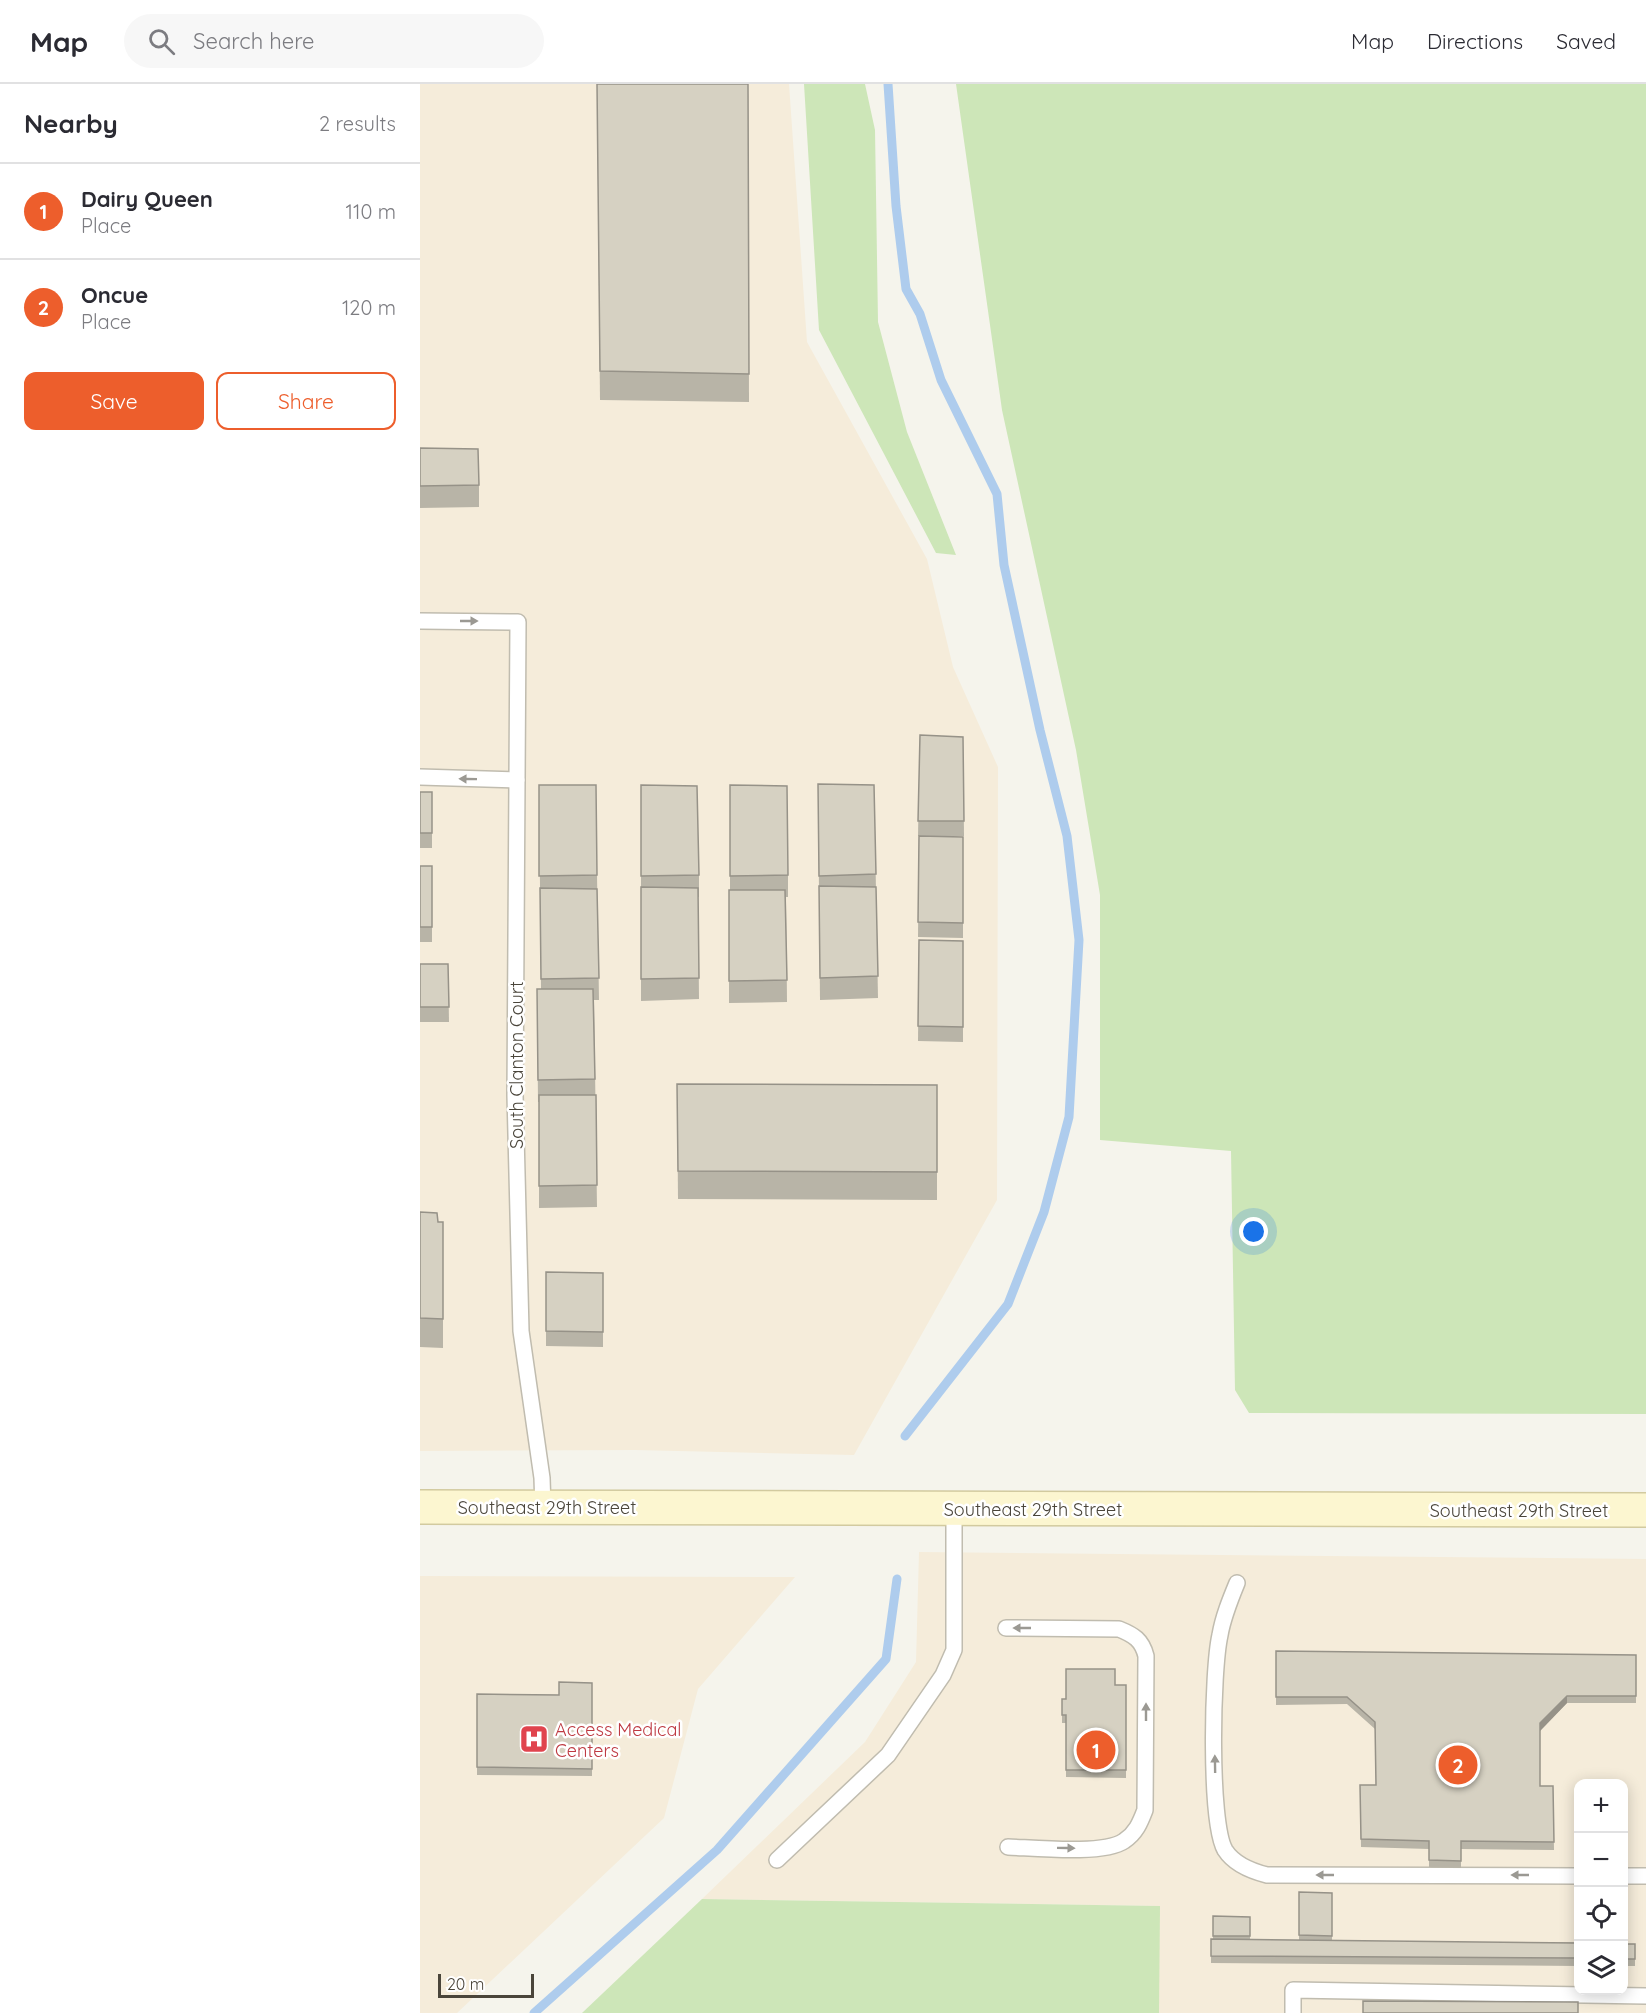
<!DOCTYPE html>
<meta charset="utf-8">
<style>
body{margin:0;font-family:Quicksand,sans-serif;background:#f7f7f7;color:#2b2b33}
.controls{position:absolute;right:18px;bottom:18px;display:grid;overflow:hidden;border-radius:12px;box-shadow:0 3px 15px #0003}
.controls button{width:54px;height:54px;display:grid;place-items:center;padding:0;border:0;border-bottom:2px solid #e1e1e2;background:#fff;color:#2b2b33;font:30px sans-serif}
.scale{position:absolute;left:18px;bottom:15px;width:96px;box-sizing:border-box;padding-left:6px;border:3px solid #4a453a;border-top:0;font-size:16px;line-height:21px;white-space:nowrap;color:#4a453a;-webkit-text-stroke:4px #fff;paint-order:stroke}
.you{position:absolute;left:834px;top:1148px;width:21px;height:21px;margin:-15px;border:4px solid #fff;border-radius:50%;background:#1a73e8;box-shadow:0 0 0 9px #1a73e833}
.badge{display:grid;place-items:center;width:39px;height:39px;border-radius:50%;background:#ed5e2c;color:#fff;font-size:20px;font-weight:700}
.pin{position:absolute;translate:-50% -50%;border:3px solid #fff;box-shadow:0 2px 6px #0006}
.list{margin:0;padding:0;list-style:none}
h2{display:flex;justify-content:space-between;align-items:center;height:78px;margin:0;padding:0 24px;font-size:26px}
h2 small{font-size:20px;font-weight:400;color:#7c7c81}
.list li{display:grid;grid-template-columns:39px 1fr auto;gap:18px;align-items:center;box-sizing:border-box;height:96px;padding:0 24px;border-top:2px solid #e1e1e2}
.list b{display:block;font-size:22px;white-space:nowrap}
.list p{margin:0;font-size:20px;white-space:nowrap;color:#7c7c81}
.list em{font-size:20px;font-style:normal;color:#7c7c81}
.actions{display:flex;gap:12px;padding:18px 24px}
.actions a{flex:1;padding:14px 0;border:2px solid #ed5e2c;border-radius:12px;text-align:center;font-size:21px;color:#ed5e2c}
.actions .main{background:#ed5e2c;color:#fff}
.icon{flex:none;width:33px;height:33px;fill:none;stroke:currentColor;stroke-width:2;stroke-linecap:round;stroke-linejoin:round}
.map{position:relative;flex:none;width:1226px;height:1929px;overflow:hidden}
header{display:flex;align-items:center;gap:36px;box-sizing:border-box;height:84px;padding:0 30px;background:#fff;border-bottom:2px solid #e1e1e2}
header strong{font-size:28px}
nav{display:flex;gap:33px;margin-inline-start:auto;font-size:21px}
.search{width:420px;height:54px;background:#f7f7f7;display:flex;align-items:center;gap:15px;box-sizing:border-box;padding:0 21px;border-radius:33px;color:#7c7c81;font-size:22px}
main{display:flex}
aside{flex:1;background:#fff}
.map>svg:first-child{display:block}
</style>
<header>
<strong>Map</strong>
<div class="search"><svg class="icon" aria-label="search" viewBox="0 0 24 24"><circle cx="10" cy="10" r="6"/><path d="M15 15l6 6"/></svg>Search here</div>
<nav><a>Map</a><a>Directions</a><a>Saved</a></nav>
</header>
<main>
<aside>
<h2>Nearby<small>2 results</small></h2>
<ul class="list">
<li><span class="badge">1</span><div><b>Dairy Queen</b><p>Place</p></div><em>110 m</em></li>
<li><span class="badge">2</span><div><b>Oncue</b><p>Place</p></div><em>120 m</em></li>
</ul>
<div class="actions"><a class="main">Save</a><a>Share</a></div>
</aside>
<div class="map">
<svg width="1226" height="1929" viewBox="0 0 1226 1929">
<rect width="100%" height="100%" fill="#f5f4ec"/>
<g fill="#f5ecda" fill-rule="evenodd">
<polygon points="0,0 369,0 387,258 507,475 533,583 578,683 577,1116 434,1371 215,1366 0,1367"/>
<path d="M499,1468L1226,1475V1929H739V1822L282,1815L445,1658L496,1578ZM1158,1700H1204V1906H1158Z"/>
<polygon points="0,1492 375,1493 278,1605 244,1734 37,1929 0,1929"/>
</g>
<g fill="#cde6b8">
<polygon points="384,0 445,0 455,46 458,238 487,348 536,471 516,469 399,246"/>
<polygon points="536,0 1226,0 1226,1330 829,1329 815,1306 811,1067 680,1056 680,811 656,666 582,326"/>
<polygon points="282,1815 740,1822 739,1929 162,1929"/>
</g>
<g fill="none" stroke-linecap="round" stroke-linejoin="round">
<g stroke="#aecced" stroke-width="9">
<polyline points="468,0 476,122 486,205 500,230 521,296 577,410 584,481 620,646 647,752 659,856 649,1033 624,1128 588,1220 485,1352"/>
<polyline points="114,1929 297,1766 466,1575 477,1495"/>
</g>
<g stroke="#c0bcaf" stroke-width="18">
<g id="service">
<polyline points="0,537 98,538 95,1011 101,1247 122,1394 123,1424"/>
<polyline points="0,693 97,696"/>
<path d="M817,1499C810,1516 803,1533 800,1551C792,1586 789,1738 805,1766C814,1780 831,1787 847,1791L1158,1792"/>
<path d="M586,1544L699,1545C714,1551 722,1556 726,1572L725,1726C720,1739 716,1749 704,1757C684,1771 615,1764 588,1763"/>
<polyline points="357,1776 468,1671 523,1591 534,1566 534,1425"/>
<polyline points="1204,1792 1226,1792"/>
<polyline points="873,1929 873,1906 1226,1912"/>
</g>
</g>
<g stroke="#d2ca9f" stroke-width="36">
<polyline id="secondary" points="0,1423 1226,1426"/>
</g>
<use href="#service" stroke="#fff" stroke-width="15"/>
<use href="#secondary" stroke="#fcf6d0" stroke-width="33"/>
</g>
<g fill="#b8b4a7">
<polygon points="177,0 328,0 329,318 180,316"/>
<polygon points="0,364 59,401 59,423 0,424"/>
<polygon points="500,651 543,653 544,752 498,752"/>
<polygon points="398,700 454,701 458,914 400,916"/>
<polygon points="119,701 177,791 179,916 174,916 177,1123 119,1124 119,1018 118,1018 117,905 121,905"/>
<polygon points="221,701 279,791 279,813 278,813 279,915 221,917"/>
<polygon points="310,701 368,791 368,813 366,813 367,918 309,919 309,806 310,806"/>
<rect x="0" y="708" width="12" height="56"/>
<polygon points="499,752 543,753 543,854 498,853"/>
<rect x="0" y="782" width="12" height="76"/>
<polygon points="499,856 543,857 543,958 498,957"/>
<polygon points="0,880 28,880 29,938 0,938"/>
<polygon points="257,1000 517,1001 517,1116 258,1115"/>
<polygon points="0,1128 18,1138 23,1138 23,1264 0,1263"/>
<polygon points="126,1188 183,1189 183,1263 126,1262"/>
<polygon points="856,1567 1216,1571 1216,1619 1147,1619 1120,1647 1120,1702 1133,1702 1134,1766 1041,1765 1041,1784 1009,1783 1009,1765 941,1763 940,1701 956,1701 955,1645 927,1620 856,1621"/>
<polygon points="172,1599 172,1692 57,1691 57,1610 139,1611"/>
<polygon points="695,1601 706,1601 706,1694 646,1693 646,1639 642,1639 642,1615 646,1615"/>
<polygon points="879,1808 912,1809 912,1857 1158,1859 1158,1882 791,1879 791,1855 793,1855 793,1832 830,1833 830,1856 879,1856"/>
<rect x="1203" y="1860" width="12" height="22"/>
</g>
<polygon fill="#969288" points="1147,1612 1147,1619 1120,1647 1120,1639"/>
<g fill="#d6d1c2" stroke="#969288" stroke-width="1.5">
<polygon points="177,0 328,0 329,290 180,287"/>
<polygon points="0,364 58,365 59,401 0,402"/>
<polygon points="500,651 543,653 544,737 498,737"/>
<polygon points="398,700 454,701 456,790 399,792"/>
<polygon points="119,701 176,701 177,791 119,792"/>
<polygon points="221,701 277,702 279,791 221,792"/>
<polygon points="310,701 367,702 368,791 310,792"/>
<rect x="0" y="708" width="12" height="41"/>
<polygon points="499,752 543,753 543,839 498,838"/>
<rect x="0" y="782" width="12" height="61"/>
<polygon points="399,802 456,803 458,892 400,894"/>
<polygon points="221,803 278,804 279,894 221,895"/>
<polygon points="120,804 177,805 179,894 121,895"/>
<polygon points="309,806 365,806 367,896 309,897"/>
<polygon points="499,856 543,857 543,943 498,942"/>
<polygon points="0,880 28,880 29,923 0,923"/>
<polygon points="117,905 173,905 175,995 118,996"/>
<polygon points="257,1000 517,1001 517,1088 258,1087"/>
<polygon points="119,1011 176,1011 177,1101 119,1102"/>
<polygon points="0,1128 17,1129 18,1138 23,1138 23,1235 0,1234"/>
<polygon points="126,1188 183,1189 183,1248 126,1247"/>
<polygon points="856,1567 1216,1571 1216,1612 1147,1612 1120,1639 1120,1702 1133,1702 1134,1758 1041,1757 1041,1777 1009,1776 1009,1757 941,1755 940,1701 956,1701 955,1638 927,1613 856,1613"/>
<polygon points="646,1585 695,1585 695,1601 706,1601 706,1686 646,1686 646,1631 642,1631 642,1615 646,1615"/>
<polygon points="139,1598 172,1599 172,1685 57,1683 57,1610 139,1611"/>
<polygon points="879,1808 912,1809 912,1852 879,1851"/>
<polygon points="793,1832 830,1833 830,1852 793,1852"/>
<polygon points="791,1855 1158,1859 1158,1874 791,1872"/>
<rect x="1203" y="1860" width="12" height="15"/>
<polygon points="943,1917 1158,1918 1158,1929 943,1929"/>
</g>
<defs><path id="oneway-solid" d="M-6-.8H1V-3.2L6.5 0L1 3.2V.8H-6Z" transform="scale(1.5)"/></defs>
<g fill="#9b9993">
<use href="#oneway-solid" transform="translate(49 537)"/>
<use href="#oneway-solid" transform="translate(48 695) rotate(-179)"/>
<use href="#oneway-solid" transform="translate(602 1544) rotate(-180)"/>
<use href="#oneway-solid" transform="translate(726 1628) rotate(-90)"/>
<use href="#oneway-solid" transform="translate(795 1680) rotate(-91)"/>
<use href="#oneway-solid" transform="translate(646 1764) rotate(1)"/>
<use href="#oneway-solid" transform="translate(905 1791) rotate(-180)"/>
<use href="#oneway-solid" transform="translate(1100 1791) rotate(-180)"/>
</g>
<defs>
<g id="hospital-square" transform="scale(1.5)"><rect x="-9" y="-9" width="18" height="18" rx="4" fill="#e0444e" stroke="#fff"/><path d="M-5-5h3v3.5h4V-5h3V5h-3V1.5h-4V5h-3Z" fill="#fff"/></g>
</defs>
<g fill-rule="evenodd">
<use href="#hospital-square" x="114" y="1655"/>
</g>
<g text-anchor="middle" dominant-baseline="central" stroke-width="5" stroke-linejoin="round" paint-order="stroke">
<g font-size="18" fill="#4a453a" stroke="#fff">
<text transform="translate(96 981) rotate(-90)">South Clanton Court</text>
<text x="127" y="1423">Southeast 29th Street</text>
<text x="613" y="1425">Southeast 29th Street</text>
<text x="1099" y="1426">Southeast 29th Street</text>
</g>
<g font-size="18" fill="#be3a42" stroke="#fff" text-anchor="start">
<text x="135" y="1645">Access Medical<tspan x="135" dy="21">Centers</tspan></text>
</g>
</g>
</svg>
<div class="controls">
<button>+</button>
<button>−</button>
<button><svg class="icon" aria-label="locate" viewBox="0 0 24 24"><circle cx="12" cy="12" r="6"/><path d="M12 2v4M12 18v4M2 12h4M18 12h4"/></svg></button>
<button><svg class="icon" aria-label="layers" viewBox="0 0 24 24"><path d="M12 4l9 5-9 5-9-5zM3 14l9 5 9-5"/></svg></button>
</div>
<div class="scale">20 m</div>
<div class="you"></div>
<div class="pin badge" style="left:676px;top:1666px">1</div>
<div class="pin badge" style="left:1038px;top:1681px">2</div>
</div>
</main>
